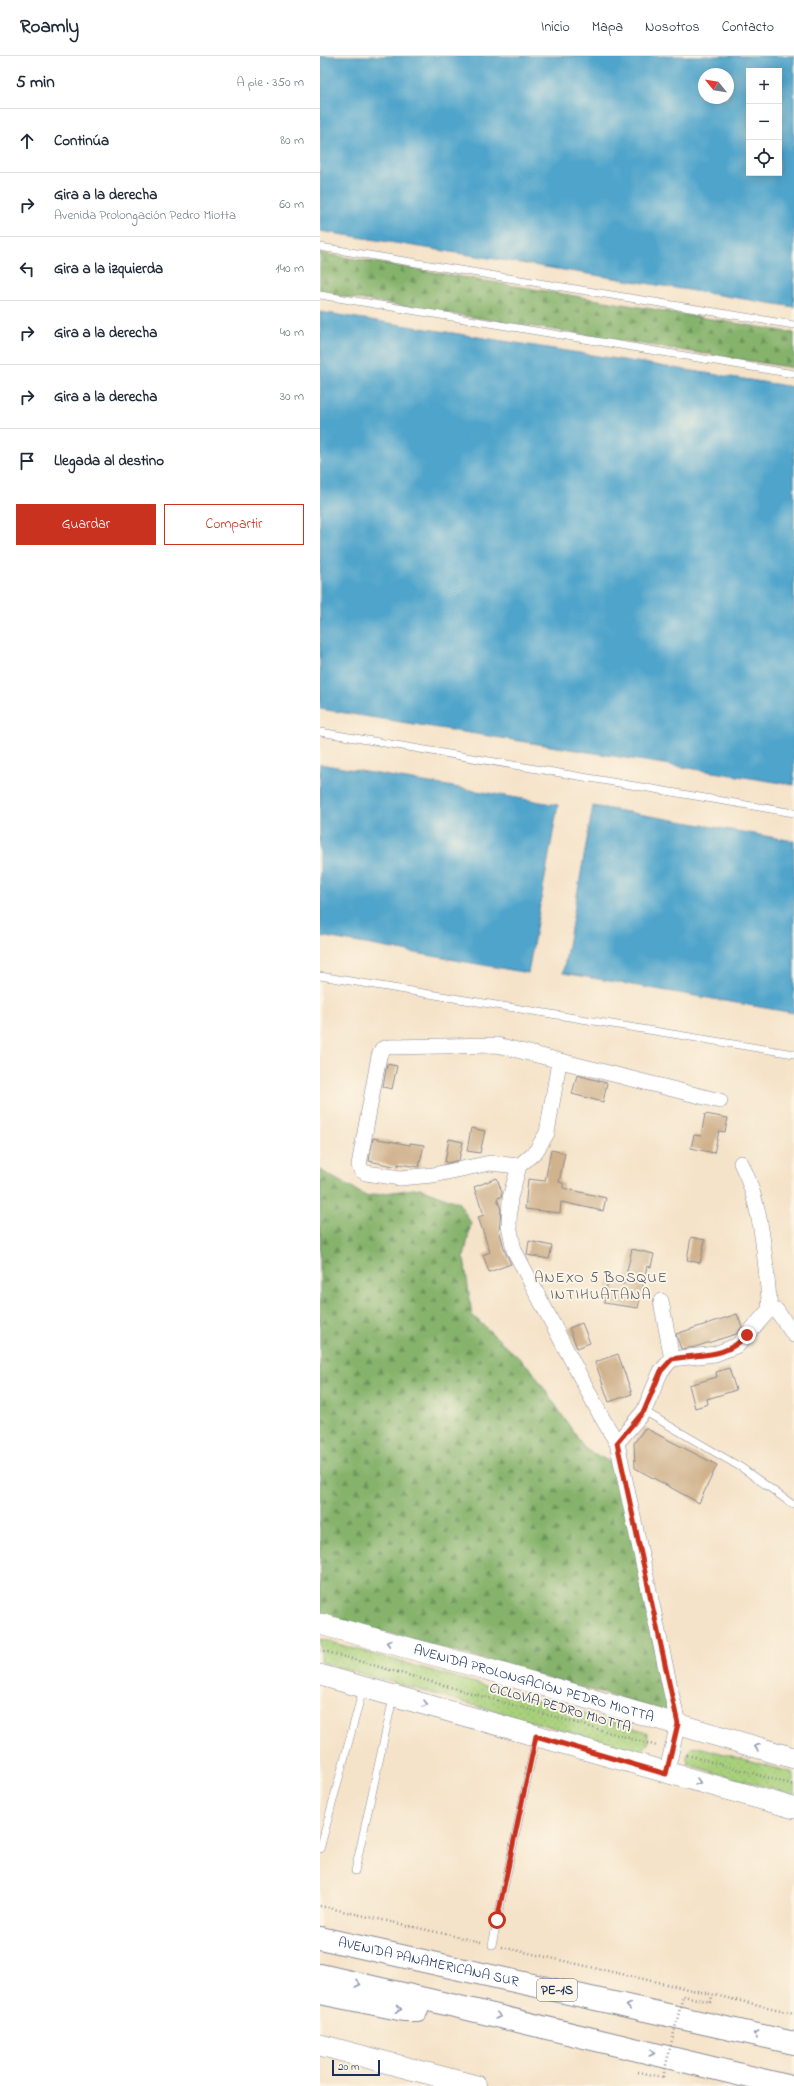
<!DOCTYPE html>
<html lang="es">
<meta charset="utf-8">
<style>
body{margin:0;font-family:"Indie Flower",sans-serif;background:#f2f2f3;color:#1f2937}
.controls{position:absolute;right:12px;top:12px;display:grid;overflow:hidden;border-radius:0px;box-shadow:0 2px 10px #0003}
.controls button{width:36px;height:36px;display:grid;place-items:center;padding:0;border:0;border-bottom:1px solid #e0e1e3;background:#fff;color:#1f2937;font:20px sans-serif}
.compass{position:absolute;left:378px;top:12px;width:36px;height:36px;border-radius:50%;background:#fff;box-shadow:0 2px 10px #0003;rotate:300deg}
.scale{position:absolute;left:12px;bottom:10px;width:48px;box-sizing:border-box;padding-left:4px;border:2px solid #1b2f5e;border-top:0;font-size:11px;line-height:14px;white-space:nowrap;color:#1b2f5e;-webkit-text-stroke:3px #fcf5e5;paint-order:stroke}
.stop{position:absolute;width:12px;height:12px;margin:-9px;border:3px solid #c8321e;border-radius:50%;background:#fff}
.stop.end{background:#c8321e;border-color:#fff;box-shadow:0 1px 4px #0008}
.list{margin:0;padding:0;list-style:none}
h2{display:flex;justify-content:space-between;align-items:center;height:52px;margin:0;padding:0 16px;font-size:17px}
h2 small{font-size:13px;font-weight:400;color:#747a83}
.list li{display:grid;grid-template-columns:26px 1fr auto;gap:12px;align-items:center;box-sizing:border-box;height:64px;padding:0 16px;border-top:1px solid #e0e1e3}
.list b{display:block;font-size:15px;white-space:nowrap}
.list p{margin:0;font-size:13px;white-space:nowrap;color:#747a83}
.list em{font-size:13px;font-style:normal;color:#747a83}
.actions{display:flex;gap:8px;padding:12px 16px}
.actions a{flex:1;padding:9px 0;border:1px solid #c8321e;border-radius:0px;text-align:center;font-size:14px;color:#c8321e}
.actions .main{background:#c8321e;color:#fff}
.icon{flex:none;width:22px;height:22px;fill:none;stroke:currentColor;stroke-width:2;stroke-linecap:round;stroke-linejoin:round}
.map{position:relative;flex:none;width:474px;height:2030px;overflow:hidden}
header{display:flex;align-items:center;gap:24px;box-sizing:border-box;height:56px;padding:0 20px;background:#fff;border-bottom:1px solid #e0e1e3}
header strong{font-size:19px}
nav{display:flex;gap:22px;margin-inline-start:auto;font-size:14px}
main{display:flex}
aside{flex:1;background:#fff}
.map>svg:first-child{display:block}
</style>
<header>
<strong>Roamly</strong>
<nav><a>Inicio</a><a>Mapa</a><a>Nosotros</a><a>Contacto</a></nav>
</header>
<main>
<aside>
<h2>5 min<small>A pie · 350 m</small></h2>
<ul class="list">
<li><svg class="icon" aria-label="ahead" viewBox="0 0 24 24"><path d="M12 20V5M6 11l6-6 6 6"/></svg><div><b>Continúa</b></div><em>80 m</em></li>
<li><svg class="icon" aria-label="right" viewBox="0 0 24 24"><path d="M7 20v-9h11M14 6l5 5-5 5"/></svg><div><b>Gira a la derecha</b><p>Avenida Prolongación Pedro Miotta</p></div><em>60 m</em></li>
<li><svg class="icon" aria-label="left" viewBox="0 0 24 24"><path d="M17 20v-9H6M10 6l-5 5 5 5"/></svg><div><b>Gira a la izquierda</b></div><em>140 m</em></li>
<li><svg class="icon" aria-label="right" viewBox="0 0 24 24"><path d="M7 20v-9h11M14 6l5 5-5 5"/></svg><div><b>Gira a la derecha</b></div><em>40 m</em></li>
<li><svg class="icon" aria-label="right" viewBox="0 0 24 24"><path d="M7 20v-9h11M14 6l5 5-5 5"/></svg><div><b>Gira a la derecha</b></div><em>30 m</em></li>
<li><svg class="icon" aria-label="arrive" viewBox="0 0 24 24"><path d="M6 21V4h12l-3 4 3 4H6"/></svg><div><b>Llegada al destino</b></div></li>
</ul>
<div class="actions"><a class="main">Guardar</a><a>Compartir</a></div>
</aside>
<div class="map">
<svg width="474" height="2030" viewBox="0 0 474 2030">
<defs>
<pattern id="grass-dots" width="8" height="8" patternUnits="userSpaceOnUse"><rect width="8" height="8" fill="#a9d17c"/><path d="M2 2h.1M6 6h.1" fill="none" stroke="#91b46e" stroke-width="1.8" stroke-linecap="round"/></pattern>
<pattern id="forest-firs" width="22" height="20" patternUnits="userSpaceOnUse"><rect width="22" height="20" fill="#86b36c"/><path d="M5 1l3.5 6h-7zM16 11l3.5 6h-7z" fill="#6d925c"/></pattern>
</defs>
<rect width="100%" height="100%" fill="#fcf5e5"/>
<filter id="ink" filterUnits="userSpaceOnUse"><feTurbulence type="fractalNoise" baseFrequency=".025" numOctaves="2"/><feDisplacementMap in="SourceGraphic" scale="8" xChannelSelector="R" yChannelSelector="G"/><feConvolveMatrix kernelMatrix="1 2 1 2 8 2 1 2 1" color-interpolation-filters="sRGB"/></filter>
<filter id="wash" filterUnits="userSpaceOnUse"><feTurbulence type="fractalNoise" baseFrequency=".012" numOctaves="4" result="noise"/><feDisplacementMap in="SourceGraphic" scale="16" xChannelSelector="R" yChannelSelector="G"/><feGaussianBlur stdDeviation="0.9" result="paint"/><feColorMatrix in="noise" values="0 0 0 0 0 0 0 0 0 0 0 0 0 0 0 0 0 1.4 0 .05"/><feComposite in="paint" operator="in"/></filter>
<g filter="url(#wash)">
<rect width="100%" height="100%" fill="#f5e3c9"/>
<g fill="url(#grass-dots)" stroke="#62806d">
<polygon points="0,1583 324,1675 327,1678 329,1686 324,1693 317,1695 0,1606"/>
<path d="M375,1690L474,1717V1739L369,1709C365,1701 367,1694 375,1690Z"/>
</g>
<g fill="url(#forest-firs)" stroke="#507165">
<polygon points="0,197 474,277 474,312 0,237"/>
<polygon points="0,1114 46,1140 100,1132 139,1147 151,1167 144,1202 152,1259 211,1313 265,1393 300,1411 348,1656 0,1558"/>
</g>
<g fill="#4fa4cb" stroke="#356a94" fill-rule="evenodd">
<path d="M0,0H474V251L0,175ZM429,15H459V117H429ZM384,18H408V42H384Z"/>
<polygon points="0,256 474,331 474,729 0,653"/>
<polygon points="0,708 238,749 208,917 0,880"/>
<polygon points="273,750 474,785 474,957 243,917"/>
</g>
<g id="blocks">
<g fill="#d0b28d">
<polygon points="67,1008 77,1010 72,1033 63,1031"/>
<polygon points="257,1019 287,1027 283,1046 252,1038"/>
<polygon points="385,1058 408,1062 405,1076 399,1075 394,1097 371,1092 374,1079 381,1080"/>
<polygon points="151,1072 165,1075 160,1097 147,1095"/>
<polygon points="53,1082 90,1089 90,1087 104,1089 99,1111 78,1108 78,1111 49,1105"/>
<polygon points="129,1083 143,1086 139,1104 127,1107 125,1106"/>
<polygon points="231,1094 245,1097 239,1126 243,1127 243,1132 286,1142 283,1155 241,1146 240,1157 205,1153 208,1123 225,1125"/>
<polygon points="177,1122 182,1137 181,1141 177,1142 181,1154 179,1173 185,1196 191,1208 169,1216 163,1199 170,1196 158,1161 164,1159 154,1131"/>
<polygon points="371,1181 385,1184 380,1207 367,1204"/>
<polygon points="209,1185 232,1190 229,1203 207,1199"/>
<polygon points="312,1193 334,1198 331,1211 327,1210 318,1252 284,1247 288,1224 304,1228"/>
<polygon points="417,1258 422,1271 416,1278 375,1291 361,1293 356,1278"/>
<polygon points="262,1267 270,1287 257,1292 249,1272"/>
<polygon points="298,1298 312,1338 289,1346 275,1306"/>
<polygon points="409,1312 416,1334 387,1343 388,1348 375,1352 369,1329 397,1321 396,1316"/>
<polygon points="325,1372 397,1409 379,1447 315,1412 314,1387"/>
</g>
</g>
</g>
<g filter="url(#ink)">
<use href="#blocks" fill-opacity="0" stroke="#888994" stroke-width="1"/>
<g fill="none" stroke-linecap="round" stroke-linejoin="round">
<g stroke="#888994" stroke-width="8">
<g id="lane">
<polyline points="0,191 474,269"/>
<polyline points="0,239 474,318"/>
<polyline points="0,676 474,757"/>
<polyline points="0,920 474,998"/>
<polyline points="324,1355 422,1412 472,1448"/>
<polyline points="0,1793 43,1633"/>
<polyline points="35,1815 73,1642"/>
<polyline points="172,1889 216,1682"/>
</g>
</g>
<g stroke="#888994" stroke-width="16">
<g id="street">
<polyline points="239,1006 227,1077 216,1095 199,1110 190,1142 189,1169 194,1194 281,1360 297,1387 358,1668 346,1718"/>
<path d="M421,1107C443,1151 445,1205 450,1253"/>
<polyline points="199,1110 170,1107 113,1119 80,1122 46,1117 41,1114 39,1109 59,1000 62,993 68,991 177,989 400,1045"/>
<polyline points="341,1245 352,1303"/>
<polyline points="450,1253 457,1255 474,1279"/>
<polyline points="297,1387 324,1355 341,1315 352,1303 395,1298 418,1289 450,1253"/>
</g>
</g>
<g stroke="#888994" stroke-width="22">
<g id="secondary">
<path id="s1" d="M0,1568L166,1613L474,1702"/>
<polyline points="0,1619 474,1752"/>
<polyline points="0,1989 156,2030"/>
</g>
</g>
<g stroke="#888994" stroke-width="24">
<g id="highway">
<path id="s2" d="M0,1882L474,1987"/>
<polyline points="0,1919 148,1953 467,2030"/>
<polyline points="0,1937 84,1954 97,1954"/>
</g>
</g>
<g stroke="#888994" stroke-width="2.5" stroke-dasharray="1 3" stroke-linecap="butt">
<polyline points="0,1594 337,1690"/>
<polyline points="367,1699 474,1729"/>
<polyline points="0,1850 161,1886"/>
<polyline points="182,1891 474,1957"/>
<polyline points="363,1940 391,1946 392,1939"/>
<polyline points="318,2016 343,2021"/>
</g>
<use href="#lane" stroke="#fff" stroke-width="7"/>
<use href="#street" stroke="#fff" stroke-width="15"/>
<use href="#secondary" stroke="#fff" stroke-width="21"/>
<use href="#highway" stroke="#fff" stroke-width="22"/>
<polyline stroke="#888994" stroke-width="2.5" stroke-dasharray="1 3" stroke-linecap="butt" points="343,2021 363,1940"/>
</g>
<defs><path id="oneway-chevron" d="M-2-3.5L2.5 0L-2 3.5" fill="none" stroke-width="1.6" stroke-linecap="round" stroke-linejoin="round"/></defs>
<g stroke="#8d97ae">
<use href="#oneway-chevron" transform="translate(69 1587) rotate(-165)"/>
<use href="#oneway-chevron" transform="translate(105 1648) rotate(16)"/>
<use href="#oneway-chevron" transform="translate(437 1691) rotate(-164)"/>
<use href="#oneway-chevron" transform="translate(378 1726) rotate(15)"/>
<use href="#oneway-chevron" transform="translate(38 1928) rotate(13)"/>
<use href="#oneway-chevron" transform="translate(309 1950) rotate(-168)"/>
<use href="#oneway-chevron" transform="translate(79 1953) rotate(9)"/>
<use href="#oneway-chevron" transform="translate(178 1960) rotate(14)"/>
<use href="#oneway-chevron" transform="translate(436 1978) rotate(-168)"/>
<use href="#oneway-chevron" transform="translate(332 1997) rotate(14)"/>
</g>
</g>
<g fill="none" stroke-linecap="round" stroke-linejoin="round" filter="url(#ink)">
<path stroke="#c8321e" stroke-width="5" d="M177,1864L216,1680L346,1718L358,1668L297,1387L324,1355L341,1315L352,1303C381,1297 405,1303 427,1279"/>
</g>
<g text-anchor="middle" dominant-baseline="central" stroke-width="4" stroke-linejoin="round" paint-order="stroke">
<rect fill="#fcf5e5" stroke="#5e6a86" stroke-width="1" x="217" y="1923" width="40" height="22" rx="3"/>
<g font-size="13" font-weight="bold" fill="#1b2f5e">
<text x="237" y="1934">PE-1S</text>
</g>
<g font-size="14" fill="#1b2f5e" stroke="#fcf5e5">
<text stroke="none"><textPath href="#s1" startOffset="222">AVENIDA PROLONGACIÓN PEDRO MIOTTA</textPath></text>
<text transform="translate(240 1652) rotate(16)">CICLOVÍA PEDRO MIOTTA</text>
<text stroke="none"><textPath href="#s2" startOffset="111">AVENIDA PANAMERICANA SUR</textPath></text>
</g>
<g font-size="15" letter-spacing="1" fill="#5a5d6e" stroke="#fcf5e5">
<text x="281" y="1222">ANEXO 5 BOSQUE<tspan x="281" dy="17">INTIHUATANA</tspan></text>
</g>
</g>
</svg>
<div class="controls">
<button>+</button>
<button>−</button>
<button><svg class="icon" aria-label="locate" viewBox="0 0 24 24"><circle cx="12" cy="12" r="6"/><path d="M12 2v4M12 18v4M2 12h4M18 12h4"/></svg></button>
</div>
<svg class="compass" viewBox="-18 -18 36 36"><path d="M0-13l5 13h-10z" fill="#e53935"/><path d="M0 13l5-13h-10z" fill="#747a83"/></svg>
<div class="scale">20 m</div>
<div class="stop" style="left:177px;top:1864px"></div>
<div class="stop end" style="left:427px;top:1279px"></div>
</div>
</main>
